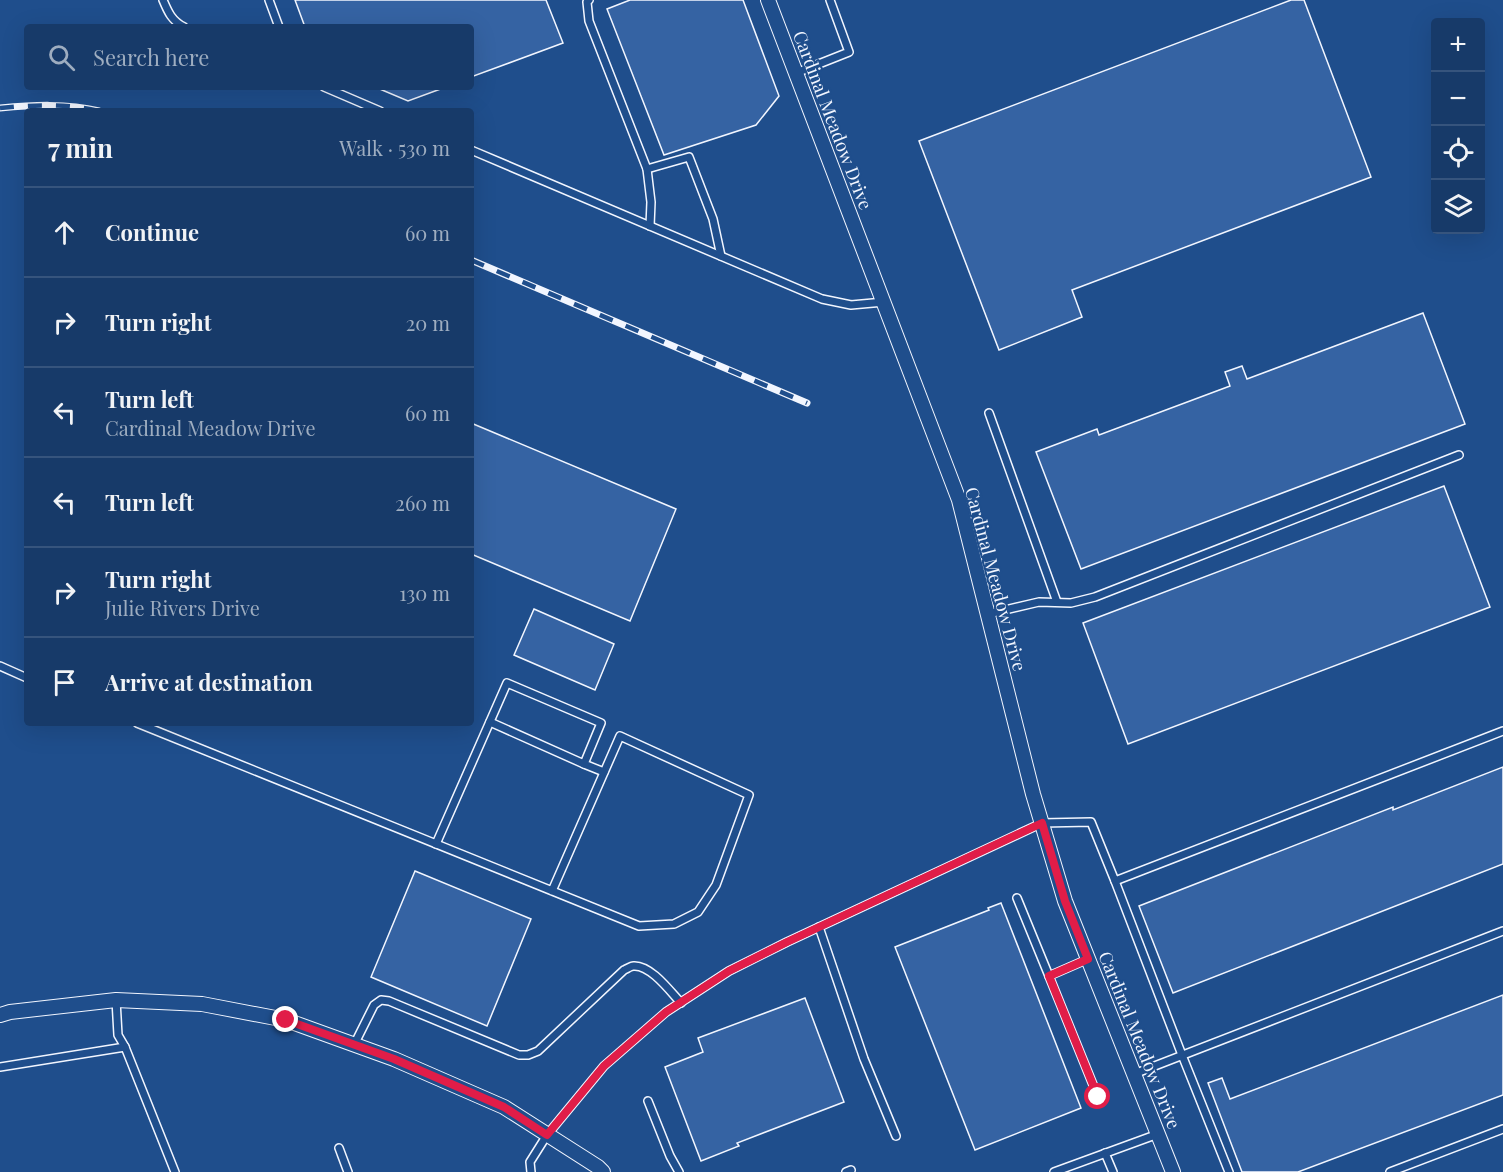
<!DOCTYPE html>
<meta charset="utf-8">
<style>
body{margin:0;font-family:"Playfair Display",serif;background:#244571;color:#f1f3f6}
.controls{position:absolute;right:18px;top:18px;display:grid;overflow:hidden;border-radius:6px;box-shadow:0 6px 24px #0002}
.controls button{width:54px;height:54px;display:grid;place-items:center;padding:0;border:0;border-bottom:2px solid #36547d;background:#173a69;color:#f1f3f6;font:30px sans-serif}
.stop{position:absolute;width:18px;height:18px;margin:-14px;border:4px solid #e11d48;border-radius:50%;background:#fff}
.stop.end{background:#e11d48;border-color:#fff;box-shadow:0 2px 6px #0008}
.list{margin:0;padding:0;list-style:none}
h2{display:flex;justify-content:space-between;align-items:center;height:78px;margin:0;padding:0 24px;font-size:26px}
h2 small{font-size:20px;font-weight:400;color:#9eadc0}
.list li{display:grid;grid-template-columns:39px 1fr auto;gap:18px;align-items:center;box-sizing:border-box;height:90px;padding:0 24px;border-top:2px solid #36547d}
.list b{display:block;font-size:22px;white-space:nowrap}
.list p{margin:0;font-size:20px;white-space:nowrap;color:#9eadc0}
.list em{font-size:20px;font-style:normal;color:#9eadc0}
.icon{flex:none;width:33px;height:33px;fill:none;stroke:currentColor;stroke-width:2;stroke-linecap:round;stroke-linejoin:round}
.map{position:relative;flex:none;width:1503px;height:1172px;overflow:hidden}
.search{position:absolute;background:#173a69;box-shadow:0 6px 24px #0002;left:24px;top:24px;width:450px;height:66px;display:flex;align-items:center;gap:15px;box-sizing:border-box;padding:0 21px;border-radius:6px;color:#9eadc0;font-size:22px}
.panel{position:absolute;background:#173a69;box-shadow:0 6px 24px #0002;left:24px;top:108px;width:450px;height:618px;border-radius:6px}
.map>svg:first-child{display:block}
</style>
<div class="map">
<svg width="1503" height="1172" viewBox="0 0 1503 1172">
<rect width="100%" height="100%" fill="#1f4e8c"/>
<g fill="#3563a3" stroke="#f2f6ff" stroke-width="1.5">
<polygon points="295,0 546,0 563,43 471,77 471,27 305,27"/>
<polygon points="630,0 743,0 779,96 756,125 664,155 607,9"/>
<polygon points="1291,0 1304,0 1371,177 1072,290 1082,317 999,350 919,141"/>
<polygon points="375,87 446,87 408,101"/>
<polygon points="1423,313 1465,424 1081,569 1036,452 1097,429 1099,435 1230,386 1225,372 1242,366 1247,379"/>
<polygon points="471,423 676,509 630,621 471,554"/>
<polygon points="1444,486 1490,607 1128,744 1083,623"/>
<polygon points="534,609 614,644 595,690 514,655"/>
<polygon points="1503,767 1503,864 1173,993 1139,906 1393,807 1393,810"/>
<polygon points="415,871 531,919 487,1026 371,977"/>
<polygon points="1001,903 1081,1108 975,1150 895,947 989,910 988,908"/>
<polygon points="1503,995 1503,1095 1298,1172 1242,1172 1208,1083 1222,1078 1230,1099"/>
<polygon points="805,998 844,1102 737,1143 739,1146 701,1161 665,1067 703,1052 698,1038"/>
</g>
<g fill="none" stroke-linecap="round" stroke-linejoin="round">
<g stroke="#f2f6ff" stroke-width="10">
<g id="lane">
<path d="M163,0C168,12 172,21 184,27"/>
<polyline points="269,0 279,27"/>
<polyline points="589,0 587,2 589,21 647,169 651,202 650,226"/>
<polyline points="796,73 849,52 830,0"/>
<polyline points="324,87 380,111"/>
<polyline points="471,150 822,299 851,305 884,302"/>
<polyline points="647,169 689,157 713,219 721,256"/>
<polyline points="989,413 1057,602"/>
<polyline points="988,614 1039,602 1071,603 1095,597 1459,455"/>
<polyline points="0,666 27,678"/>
<polyline points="490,722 584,764"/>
<polyline points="137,723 639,926 674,924 698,912 716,885 749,795 620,736 552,891"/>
<polyline points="436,844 507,683 601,723 584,764 604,772"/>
<polyline points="1115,881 1182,1055 1229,1172"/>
<polyline points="1017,898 1049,976"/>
<polyline points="819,927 864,1059 896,1136"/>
<polyline points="1088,959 1049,976 1098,1097"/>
<polyline points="116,1000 118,1035 125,1047 175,1172"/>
<path d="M354,1045L374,1005L381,1000L389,1001L519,1055H528L538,1051L624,970C625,970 631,966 633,966C650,964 670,991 681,1003"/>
<polyline points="0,1067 125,1047"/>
<polyline points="1134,1074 1503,931"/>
<polyline points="648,1101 670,1156 679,1172"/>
<polyline points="339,1148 348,1172"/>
<polyline points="1105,1153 1113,1172"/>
<polyline points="531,1172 530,1162 547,1135 604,1066 666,1012 729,971 787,942 1042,823 1091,822 1115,881 1503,731"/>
<polyline points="846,1172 851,1170"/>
<polyline points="1054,1172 1158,1134"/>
<polyline points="1390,1172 1503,1129"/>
</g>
</g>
<g stroke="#f2f6ff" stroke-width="16">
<g id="street">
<polyline points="768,0 959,500 1033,794 1065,901 1173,1172"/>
<polyline points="0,1015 10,1012 116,1000 202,1004 286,1020 394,1059 504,1107 598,1167 603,1172"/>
</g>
</g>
<use href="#lane" stroke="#1f4e8c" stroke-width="7"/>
<use href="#street" stroke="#1f4e8c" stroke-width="14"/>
<g stroke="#f2f6ff" stroke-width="7">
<g id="rail">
<path d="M0,108C32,105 67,103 99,111"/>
<polyline points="471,260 807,403"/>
</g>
</g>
<use href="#rail" stroke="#1f4e8c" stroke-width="4.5" stroke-dasharray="14" stroke-linecap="butt"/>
</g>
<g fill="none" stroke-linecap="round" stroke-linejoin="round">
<polyline stroke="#e11d48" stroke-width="8" points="286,1020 394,1059 504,1107 547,1135 604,1066 666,1012 729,971 787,942 1042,823 1065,901 1088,959 1049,976 1098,1097"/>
</g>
<g text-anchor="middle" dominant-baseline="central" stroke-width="4.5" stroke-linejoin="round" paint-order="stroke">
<g font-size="18" fill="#f2f6ff" stroke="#1f4e8c">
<text transform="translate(833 120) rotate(69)">Cardinal Meadow Drive</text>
<text transform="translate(996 579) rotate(75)">Cardinal Meadow Drive</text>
<text transform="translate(1140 1040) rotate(68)">Cardinal Meadow Drive</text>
</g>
</g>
</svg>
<div class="controls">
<button>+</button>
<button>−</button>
<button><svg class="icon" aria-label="locate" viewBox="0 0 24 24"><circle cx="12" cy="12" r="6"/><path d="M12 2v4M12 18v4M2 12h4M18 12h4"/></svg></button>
<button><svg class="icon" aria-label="layers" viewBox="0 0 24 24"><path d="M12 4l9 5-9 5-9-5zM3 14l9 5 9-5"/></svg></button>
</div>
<div class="stop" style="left:1098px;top:1097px"></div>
<div class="stop end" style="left:286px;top:1020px"></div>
<div class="search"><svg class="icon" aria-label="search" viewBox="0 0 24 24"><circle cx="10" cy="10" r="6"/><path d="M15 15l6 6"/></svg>Search here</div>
<section class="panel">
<h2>7 min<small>Walk · 530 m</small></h2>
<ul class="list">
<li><svg class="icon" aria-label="ahead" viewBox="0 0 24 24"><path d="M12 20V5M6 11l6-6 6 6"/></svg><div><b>Continue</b></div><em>60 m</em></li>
<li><svg class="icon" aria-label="right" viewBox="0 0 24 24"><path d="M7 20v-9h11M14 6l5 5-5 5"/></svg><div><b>Turn right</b></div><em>20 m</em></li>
<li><svg class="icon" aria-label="left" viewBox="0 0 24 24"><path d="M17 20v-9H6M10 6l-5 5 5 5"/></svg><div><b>Turn left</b><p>Cardinal Meadow Drive</p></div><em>60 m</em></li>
<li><svg class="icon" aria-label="left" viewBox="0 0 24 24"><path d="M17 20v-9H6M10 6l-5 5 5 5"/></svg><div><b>Turn left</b></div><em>260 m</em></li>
<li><svg class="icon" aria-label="right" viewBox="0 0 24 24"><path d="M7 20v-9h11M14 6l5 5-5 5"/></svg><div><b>Turn right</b><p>Julie Rivers Drive</p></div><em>130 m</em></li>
<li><svg class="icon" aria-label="arrive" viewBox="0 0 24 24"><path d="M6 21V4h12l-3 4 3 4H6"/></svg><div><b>Arrive at destination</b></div></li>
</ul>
</section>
</div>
